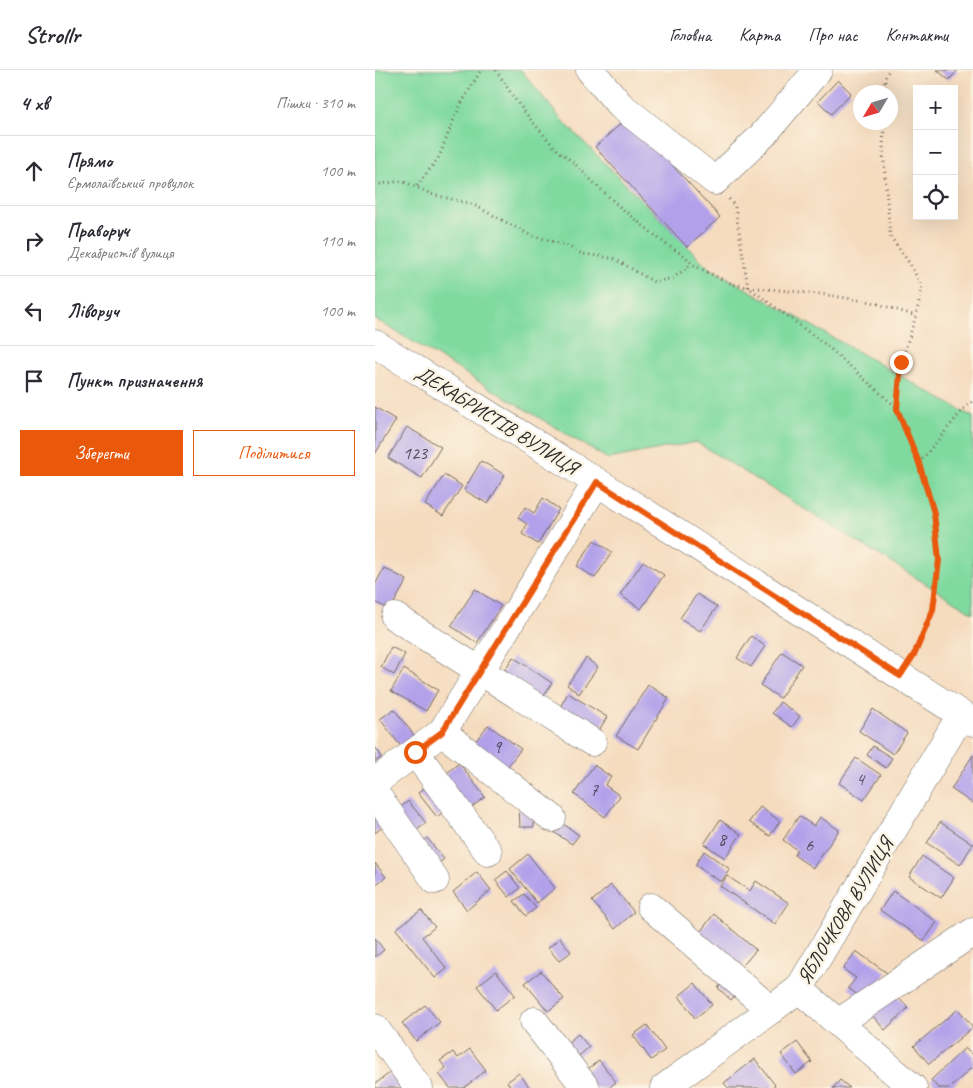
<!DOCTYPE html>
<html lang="uk">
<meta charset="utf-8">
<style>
body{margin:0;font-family:Caveat,sans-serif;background:#f2f2f3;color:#2b2b33}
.controls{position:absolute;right:15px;top:15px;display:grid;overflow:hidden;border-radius:0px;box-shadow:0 5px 20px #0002}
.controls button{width:45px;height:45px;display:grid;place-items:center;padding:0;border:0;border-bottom:1px solid #e1e1e2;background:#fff;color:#2b2b33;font:25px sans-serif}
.compass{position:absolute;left:478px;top:15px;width:45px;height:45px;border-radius:50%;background:#fff;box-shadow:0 5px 20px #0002;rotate:232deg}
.stop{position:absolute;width:15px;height:15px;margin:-11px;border:4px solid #ea580c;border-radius:50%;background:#fff}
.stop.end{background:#ea580c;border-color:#fff;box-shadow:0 1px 5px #0008}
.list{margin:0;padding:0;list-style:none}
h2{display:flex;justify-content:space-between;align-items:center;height:65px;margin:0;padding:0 20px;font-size:21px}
h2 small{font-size:16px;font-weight:400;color:#7c7c81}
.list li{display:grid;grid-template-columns:32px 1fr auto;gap:15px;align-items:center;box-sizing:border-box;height:70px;padding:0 20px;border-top:1px solid #e1e1e2}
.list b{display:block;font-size:19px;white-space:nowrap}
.list p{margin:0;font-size:16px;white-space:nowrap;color:#7c7c81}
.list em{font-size:16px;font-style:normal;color:#7c7c81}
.actions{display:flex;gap:10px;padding:15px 20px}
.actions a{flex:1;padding:11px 0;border:1px solid #ea580c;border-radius:0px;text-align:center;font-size:18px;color:#ea580c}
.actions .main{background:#ea580c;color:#fff}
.icon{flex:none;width:28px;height:28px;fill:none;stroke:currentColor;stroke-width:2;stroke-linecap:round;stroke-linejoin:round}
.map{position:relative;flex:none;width:598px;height:1018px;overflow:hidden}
header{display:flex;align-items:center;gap:30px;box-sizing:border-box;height:70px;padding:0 25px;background:#fff;border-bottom:1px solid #e1e1e2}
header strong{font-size:24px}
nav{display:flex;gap:28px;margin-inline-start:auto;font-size:18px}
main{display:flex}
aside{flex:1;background:#fff}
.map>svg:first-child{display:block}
</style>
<header>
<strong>Strollr</strong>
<nav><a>Головна</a><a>Карта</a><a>Про нас</a><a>Контакти</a></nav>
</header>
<main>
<aside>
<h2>4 хв<small>Пішки · 310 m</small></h2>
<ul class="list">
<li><svg class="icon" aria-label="ahead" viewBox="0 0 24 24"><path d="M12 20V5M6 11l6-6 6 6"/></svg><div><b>Прямо</b><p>Єрмолаївський провулок</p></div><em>100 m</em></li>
<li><svg class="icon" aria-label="right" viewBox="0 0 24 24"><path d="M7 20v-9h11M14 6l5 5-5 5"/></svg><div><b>Праворуч</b><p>Декабристів вулиця</p></div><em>110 m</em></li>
<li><svg class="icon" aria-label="left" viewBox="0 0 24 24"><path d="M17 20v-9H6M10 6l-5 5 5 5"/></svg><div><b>Ліворуч</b></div><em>100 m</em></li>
<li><svg class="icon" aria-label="arrive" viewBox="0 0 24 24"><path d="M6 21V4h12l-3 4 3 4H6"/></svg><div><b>Пункт призначення</b></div></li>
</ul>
<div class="actions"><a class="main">Зберегти</a><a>Поділитися</a></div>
</aside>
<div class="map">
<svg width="598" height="1018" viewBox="0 0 598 1018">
<rect width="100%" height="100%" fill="#fcf5e5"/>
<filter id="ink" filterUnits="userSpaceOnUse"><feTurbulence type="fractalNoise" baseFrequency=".02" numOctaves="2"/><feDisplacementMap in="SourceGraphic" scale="10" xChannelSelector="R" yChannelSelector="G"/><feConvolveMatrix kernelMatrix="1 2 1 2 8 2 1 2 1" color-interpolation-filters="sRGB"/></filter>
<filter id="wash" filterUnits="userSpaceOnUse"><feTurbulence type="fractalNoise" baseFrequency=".0096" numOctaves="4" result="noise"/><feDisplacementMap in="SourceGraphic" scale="20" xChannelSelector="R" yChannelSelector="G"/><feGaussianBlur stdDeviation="1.12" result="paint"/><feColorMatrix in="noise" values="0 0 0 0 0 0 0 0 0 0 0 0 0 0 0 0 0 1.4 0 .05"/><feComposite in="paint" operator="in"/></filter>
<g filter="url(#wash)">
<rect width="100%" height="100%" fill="#f5dcbf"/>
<polygon fill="#80daa0" stroke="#568266" points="0,0 146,0 185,48 333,197 598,347 598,543 321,372 233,389 0,249"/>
<g id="blocks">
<g fill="#b2a1ea">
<polygon points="562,0 583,0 574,10"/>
<polygon points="463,10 476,23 456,44 443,31"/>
<polygon points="253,47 345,147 312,177 220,77"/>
<polygon points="0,337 21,350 0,384"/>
<polygon points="32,357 66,377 47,408 13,388"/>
<polygon points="106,391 130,405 113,434 89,420"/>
<polygon points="69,405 87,416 68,446 50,435"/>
<polygon points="168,428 184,439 163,474 147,464 152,454 143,448 150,437 159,443"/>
<polygon points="219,470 237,482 220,508 202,496"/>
<polygon points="268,491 289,505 266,539 245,525"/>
<polygon points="9,498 32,510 15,540 0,532 0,515"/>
<polygon points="100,519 126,536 102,573 76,556"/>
<polygon points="322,524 342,537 325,561 305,548"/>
<polygon points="376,566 390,576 376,597 362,588"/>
<polygon points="16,577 30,584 19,605 6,597"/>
<polygon points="407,582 427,595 405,628 385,615"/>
<polygon points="138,587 177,613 164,632 125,607"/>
<polygon points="211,588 223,597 204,624 192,615"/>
<polygon points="29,599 63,620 51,641 16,621"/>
<polygon points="273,615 294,628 263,679 241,666"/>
<polygon points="193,623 232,647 220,667 181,644"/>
<polygon points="405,632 425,646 417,657 397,643"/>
<polygon points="19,639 41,668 27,678 5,649"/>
<polygon points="498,639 532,663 518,684 484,661"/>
<polygon points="113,655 146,679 130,700 97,676"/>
<polygon points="498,676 517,688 511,698 492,685"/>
<polygon points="0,677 7,687 0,692"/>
<polygon points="598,685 598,732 597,733 576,719"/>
<polygon points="481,688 506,705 489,730 464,713"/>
<polygon points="84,693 110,727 93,740 67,707"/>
<polygon points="219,695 236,707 230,715 245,726 230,747 199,724"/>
<polygon points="56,713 74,737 62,747 43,723"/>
<polygon points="33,731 51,753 35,766 17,744"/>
<polygon points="144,737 159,737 159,757 145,757"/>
<polygon points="385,737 405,751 395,766 374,752"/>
<polygon points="0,741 10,755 0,763"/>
<polygon points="424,746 439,756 445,747 464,760 438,798 419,785 422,780 408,770"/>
<polygon points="345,750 366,764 350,788 329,774"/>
<polygon points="565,752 598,774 585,795 552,773"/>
<polygon points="187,753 204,765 197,774 180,763"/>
<polygon points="52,768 69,789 59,797 42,776"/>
<polygon points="329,781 355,799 346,812 320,795"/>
<polygon points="153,784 180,818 162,833 135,799"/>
<polygon points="547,786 579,808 566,828 534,807"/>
<polygon points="0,793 11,807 0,815"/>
<polygon points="132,801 145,818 134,827 120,810"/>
<polygon points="102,802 116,820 92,840 78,822"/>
<polygon points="352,806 375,821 381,811 414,833 400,854 345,816"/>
<polygon points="236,815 259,842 240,859 217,831"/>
<polygon points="518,821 562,852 549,871 505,840"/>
<polygon points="149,824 161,838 151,846 139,831"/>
<polygon points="46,840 60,857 47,867 72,899 60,908 21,859"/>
<polygon points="339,844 381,880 362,902 325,862"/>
<polygon points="0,868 9,880 0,887"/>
<polygon points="185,868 196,882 184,891 173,878"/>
<polygon points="481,881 512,903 491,931 473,918 481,908 468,899"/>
<polygon points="121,901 140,925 121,940 102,916"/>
<polygon points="166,901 189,929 173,941 150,913"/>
<polygon points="351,909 364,921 356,930 343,918"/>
<polygon points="320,913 337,935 320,948 304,926"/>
<polygon points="518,922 533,938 510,960 496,944"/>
<polygon points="50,935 65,952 41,971 27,953"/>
<polygon points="583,939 598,957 554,994 539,976"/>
<polygon points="272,955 290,980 276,990 258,965"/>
<polygon points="203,964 214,977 197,992 186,978"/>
<polygon points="422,972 437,992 421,1004 406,984"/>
<polygon points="590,978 598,986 598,996 575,1018 563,1018 556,1010"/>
<polygon points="95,979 111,1000 89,1018 75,1018 64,1004 71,998 65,991 78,982 83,988"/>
<polygon points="380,989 400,1015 396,1018 353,1018 349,1013"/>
<polygon points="224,990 241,1012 234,1018 219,1018 207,1004"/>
<polygon points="16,1002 28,1018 1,1018 0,1014"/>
<polygon points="144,1003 155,1018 137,1018 132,1012"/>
<polygon points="465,1010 475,1018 458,1018"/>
</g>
</g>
</g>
<g filter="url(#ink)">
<use href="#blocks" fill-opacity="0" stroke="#72695f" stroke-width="1"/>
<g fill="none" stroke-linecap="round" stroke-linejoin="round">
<g stroke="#72695f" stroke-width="29">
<g id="minor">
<polyline points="215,0 245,35 340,111 387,66 443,0"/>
<polyline points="0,274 222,412 598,652"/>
<polyline points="20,547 217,672"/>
<polyline points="67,662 177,748"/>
<polyline points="40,682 113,782"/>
<polyline points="0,712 67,662 222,412"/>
<polyline points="0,723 60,810"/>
<polyline points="276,837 396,940"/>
<polyline points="424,919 538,1018"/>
<polyline points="159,951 211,1018"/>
<polyline points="463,953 598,862"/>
<polyline points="0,958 44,1018"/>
<polyline points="289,1018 424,919 586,645"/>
</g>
</g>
<g stroke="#72695f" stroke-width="3" stroke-dasharray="1 4" stroke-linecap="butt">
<polyline points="121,0 139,28 156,50 180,78 200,94 222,116 246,138 292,175 310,186 317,194 324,198 357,214 373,217 445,224 497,232 541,246"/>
<polyline points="510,22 510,8 514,0"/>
<polyline points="509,52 508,80 515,166 535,194 547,217 541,246 526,292 522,339 544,393 559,443 564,490 558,540 537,586"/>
<polyline points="0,113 5,114 27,111 59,125 97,134 155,165 191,175 207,184 224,186 240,189 279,212 298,208 317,194"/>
<polyline points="42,116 64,87 78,51 86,34 106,0"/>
<polyline points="354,129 360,137 373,217 451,275 522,338"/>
<polyline points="544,393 591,336 598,331"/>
</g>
<use href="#minor" stroke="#fff" stroke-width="28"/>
</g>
</g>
<g fill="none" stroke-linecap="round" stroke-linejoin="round" filter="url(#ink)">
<polyline stroke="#ea580c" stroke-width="6" points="40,682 67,662 222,412 525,606 540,583 558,540 564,490 559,443 544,393 522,339 526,292"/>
</g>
<g text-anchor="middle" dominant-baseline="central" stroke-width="5" stroke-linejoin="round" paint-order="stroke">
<g font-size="18" fill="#4d485b">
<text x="40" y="383">123</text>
<text x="122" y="677">9</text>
<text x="485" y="709">4</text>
<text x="219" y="720">7</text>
<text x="347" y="769">8</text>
<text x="434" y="775">6</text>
</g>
<g font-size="20" fill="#2b2b2b" stroke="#fcf5e5">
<text transform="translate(122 350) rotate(32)">ДЕКАБРИСТІВ ВУЛИЦЯ</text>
<text transform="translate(470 841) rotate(-59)">ЯБЛОЧКОВА ВУЛИЦЯ</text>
</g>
</g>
</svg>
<div class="controls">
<button>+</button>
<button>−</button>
<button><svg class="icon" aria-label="locate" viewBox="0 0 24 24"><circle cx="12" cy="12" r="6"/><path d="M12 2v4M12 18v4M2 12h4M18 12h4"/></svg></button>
</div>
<svg class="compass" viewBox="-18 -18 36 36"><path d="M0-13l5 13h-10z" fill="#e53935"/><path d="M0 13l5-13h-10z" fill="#7c7c81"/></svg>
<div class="stop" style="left:40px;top:682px"></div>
<div class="stop end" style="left:526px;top:292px"></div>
</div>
</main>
